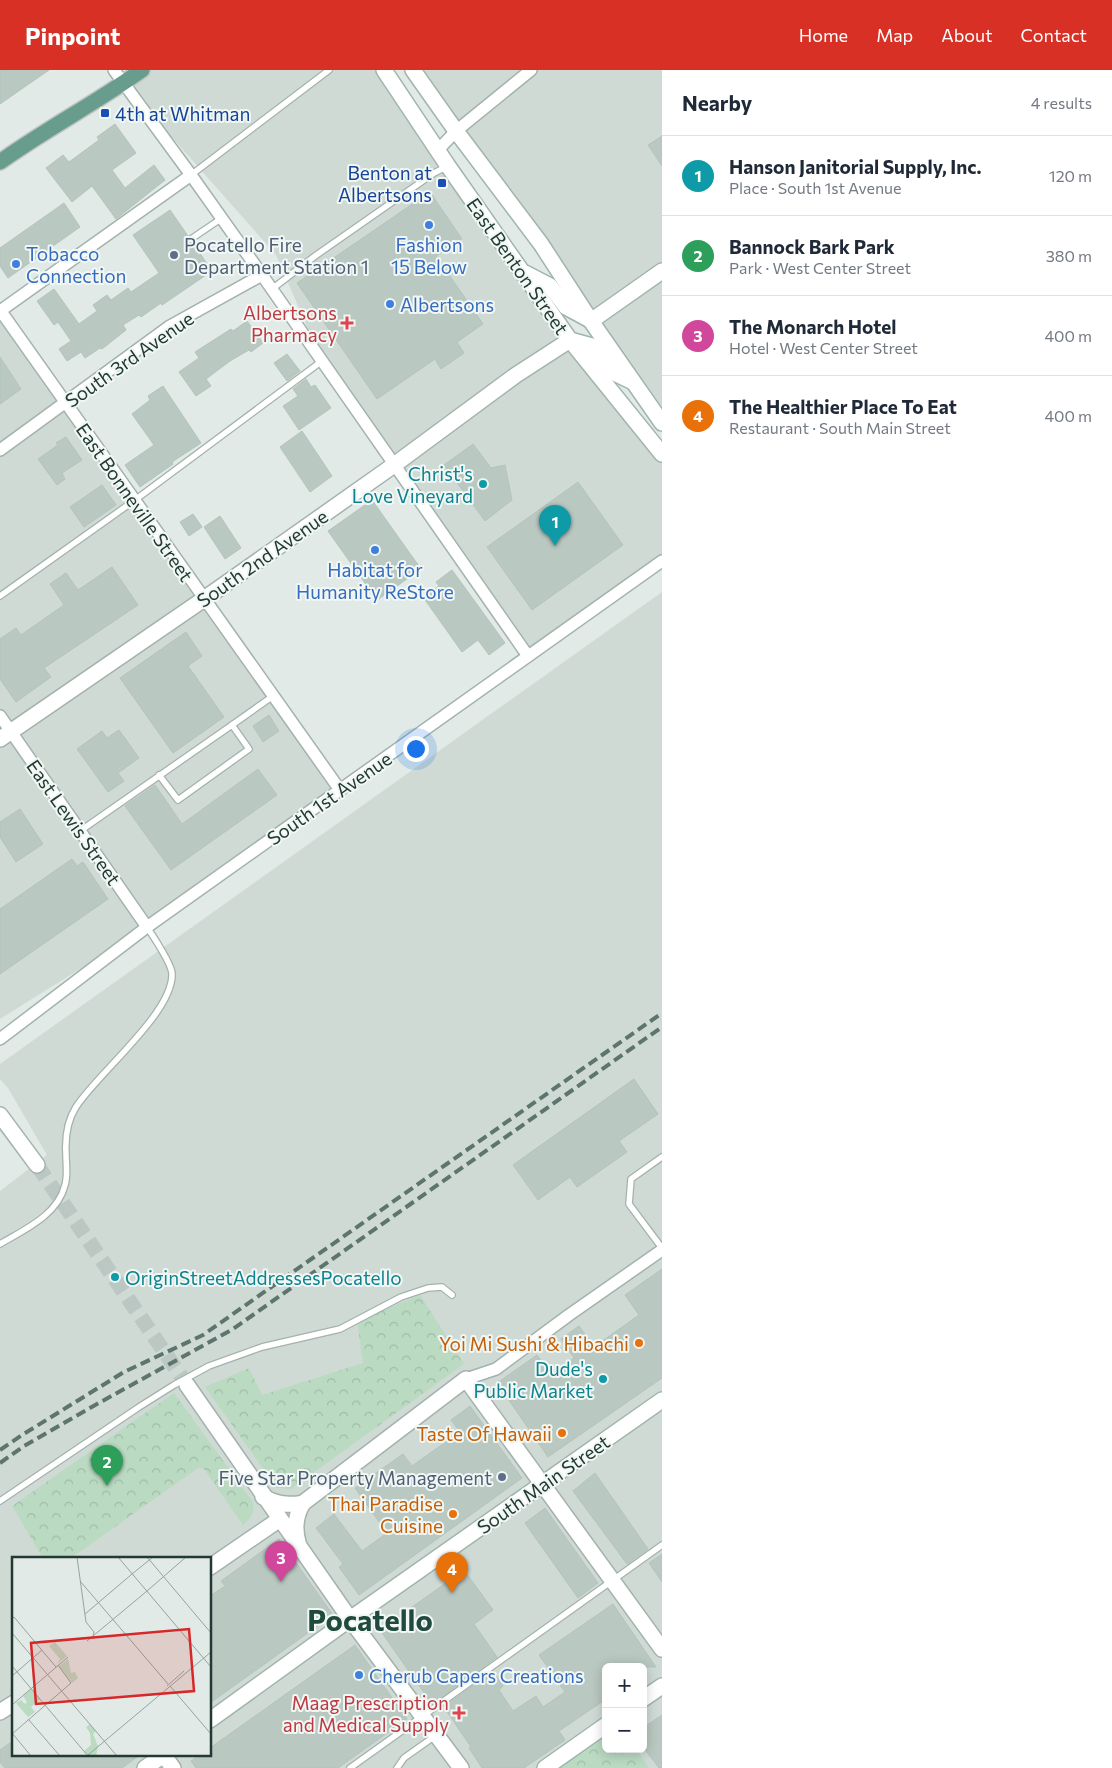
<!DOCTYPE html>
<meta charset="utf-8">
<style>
body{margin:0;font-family:Commissioner,sans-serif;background:#f2f2f3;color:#1f2937}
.controls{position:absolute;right:15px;bottom:15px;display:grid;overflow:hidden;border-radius:8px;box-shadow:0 2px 12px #0003}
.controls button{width:45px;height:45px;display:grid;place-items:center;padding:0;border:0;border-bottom:1px solid #e0e1e3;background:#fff;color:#1f2937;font:25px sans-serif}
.you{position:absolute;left:415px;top:678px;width:18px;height:18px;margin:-12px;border:4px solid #fff;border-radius:50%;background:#1a73e8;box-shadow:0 0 0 8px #1a73e833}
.badge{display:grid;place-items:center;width:32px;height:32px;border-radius:50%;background:#d93025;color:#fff;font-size:16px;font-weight:700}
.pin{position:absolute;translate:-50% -41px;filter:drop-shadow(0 1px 2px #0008)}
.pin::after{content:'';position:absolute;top:26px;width:18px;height:15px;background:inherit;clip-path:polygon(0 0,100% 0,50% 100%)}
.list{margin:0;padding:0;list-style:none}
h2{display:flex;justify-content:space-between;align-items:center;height:65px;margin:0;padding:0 20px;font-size:21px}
h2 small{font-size:16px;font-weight:400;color:#747a83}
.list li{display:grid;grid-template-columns:32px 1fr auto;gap:15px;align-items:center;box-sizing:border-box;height:80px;padding:0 20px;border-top:1px solid #e0e1e3}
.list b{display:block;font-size:19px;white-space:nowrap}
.list p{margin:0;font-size:16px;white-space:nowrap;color:#747a83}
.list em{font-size:16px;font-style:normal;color:#747a83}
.map{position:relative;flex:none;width:662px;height:1698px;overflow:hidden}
header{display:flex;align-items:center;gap:30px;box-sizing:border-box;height:70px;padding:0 25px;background:#d93025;color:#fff}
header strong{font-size:24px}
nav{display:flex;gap:28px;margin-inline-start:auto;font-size:18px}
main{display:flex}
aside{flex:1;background:#fff}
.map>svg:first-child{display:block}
</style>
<header>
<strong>Pinpoint</strong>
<nav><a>Home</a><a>Map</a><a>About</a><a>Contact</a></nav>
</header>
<main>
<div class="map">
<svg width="662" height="1698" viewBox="0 0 662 1698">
<defs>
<pattern id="park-crowns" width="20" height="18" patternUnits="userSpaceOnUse" patternTransform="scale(1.25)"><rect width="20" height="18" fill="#bbdac2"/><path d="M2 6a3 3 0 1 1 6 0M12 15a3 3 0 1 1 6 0" fill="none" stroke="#a0bca7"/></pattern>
</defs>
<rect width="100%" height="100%" fill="#e1eae6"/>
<g fill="#cfdad5" fill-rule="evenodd">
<polygon points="142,0 385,0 570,270 662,384 662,492 528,586 322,291 276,185 124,13"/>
<polygon points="413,0 662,0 662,353"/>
<polygon points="0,243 340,720 147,857 0,949"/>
<path d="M662,522V1698H0V1121L47,1085L8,1018L0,1009V994ZM14,1488H210V1684H14ZM606,1597H643V1679H606Z"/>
</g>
<g fill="url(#park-crowns)">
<polygon points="420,1225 464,1294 291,1419 277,1418 205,1317 249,1298 262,1325 363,1293 357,1251"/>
<path d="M174,1323L253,1432C255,1443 251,1448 243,1455L204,1399L198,1398L71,1488H43L12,1436Z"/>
<polygon points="606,1655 606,1679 636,1679 649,1698 545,1698"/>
</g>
<g fill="#b9c8c1" stroke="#b4c3bc">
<polygon points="0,0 49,0 0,34"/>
<polygon points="115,54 136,83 112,100 125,118 154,95 165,110 116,149 92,116 72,132 46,98 63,85 69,92 99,70 97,67"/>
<polygon points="662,66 662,96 648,75"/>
<polygon points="430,122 462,169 436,186 483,254 457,272 464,283 441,299 435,289 377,329 297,213"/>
<polygon points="64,133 80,157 8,208 0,196 0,178"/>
<polygon points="170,140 188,166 186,169 187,172 193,173 212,201 162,235 161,233 141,247 139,245 123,255 126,260 102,279 100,278 85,288 81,282 67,291 59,279 71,271 58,252 54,255 37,231 54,219 79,254 97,241 93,235 107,225 111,230 128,218 131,222 159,203 133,165"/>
<polygon points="247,251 263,273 251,282 249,280 230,291 206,309 211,316 196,326 179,302 199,288 195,282 231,259 233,261"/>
<polygon points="287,284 300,301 287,311 274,293"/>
<polygon points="0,287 21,319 0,334"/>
<polygon points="306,309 311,317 315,315 331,338 299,360 283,336 298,326 293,319"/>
<polygon points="163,316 201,373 172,392 173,394 140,417 125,395 154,375 132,344 150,330 148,326"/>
<polygon points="302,361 332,406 310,422 280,377"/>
<polygon points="66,367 82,390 62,403 65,409 57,415 38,389 58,375 56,373"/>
<polygon points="473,374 491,398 505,395 512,430 485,451 444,395"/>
<polygon points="578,412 623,475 532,540 487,477"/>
<polygon points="102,415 116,435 84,457 70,437"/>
<polygon points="372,430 421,499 377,530 328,461"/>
<polygon points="193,444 202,457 189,466 180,452"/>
<polygon points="220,446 241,478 225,489 204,457"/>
<polygon points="112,497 138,535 44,598 51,607 16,632 0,609 0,569 16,558 21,565 64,535 50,514 66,503 78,520"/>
<polygon points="452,500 505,573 489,585 478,570 462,582 423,527 439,516 436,512"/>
<polygon points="186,562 202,586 188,596 224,647 173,683 120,608"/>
<polygon points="269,645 279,661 263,672 253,656"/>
<polygon points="119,660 139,688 118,703 124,711 108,722 77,679 102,661 107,668"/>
<polygon points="258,699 277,725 171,800 125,736 155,715 182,754"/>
<polygon points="20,739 43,774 16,792 0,767 0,752"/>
<polygon points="72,789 77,796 83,792 108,829 0,904 0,839"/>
<polygon points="634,1009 658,1044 619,1071 627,1082 577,1117 570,1107 538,1130 513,1095"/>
<polygon points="662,1199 662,1308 548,1387 497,1313 537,1285 551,1305 574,1288 561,1269 579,1256 594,1277 639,1245 625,1225"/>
<polygon points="470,1336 522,1408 359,1525 339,1497 343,1494 316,1458 334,1444 362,1481 387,1463 355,1418 403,1384 412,1396 460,1362 451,1350"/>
<polygon points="595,1403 648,1479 627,1494 573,1421"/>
<polygon points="545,1438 598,1513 578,1528 525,1453"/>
<polygon points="279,1469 333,1545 210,1633 210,1526 225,1516 221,1511"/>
<polygon points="662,1484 662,1512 649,1493"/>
<polygon points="464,1500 493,1540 474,1554 497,1587 432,1634 380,1560"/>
<polygon points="613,1534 656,1597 606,1597 606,1629 559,1661 565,1670 524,1698 482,1698 469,1678 471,1677 444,1637 493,1601 503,1616 499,1620 513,1641 536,1626 543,1637 565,1622 539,1585"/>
<polygon points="355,1575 407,1649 338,1698 196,1698 191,1691 201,1684 210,1684 210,1678"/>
<polygon points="662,1645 662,1698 659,1698 643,1677 643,1658"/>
<polygon points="14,1670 14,1684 141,1684 122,1698 5,1698 0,1692 0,1680"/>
</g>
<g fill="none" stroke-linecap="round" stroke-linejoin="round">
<polyline stroke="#bbc7c2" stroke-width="15" stroke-dasharray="15 8" stroke-linecap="butt" points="37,1095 187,1315"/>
<g stroke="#a4b2ad" stroke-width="8">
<g id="service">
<polyline points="191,105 329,0"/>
<polyline points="191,169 222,148"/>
<polyline points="272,219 315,186 434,103 448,96"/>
<polyline points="0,526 135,430 322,291"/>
<polyline points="232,655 273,626"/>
<polyline points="80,761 232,655 249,679 178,730 159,705"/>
<polyline points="662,1087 631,1109 629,1134 662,1178"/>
<path d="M0,1174C24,1160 58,1145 65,1115C68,1105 66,1094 66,1085C65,1069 67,1051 76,1037C98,1003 173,943 172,904C172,895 153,866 147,857"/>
<polyline points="0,1431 139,1337 174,1315 209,1296 262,1277 340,1259 401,1227 428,1218 442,1217 452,1225"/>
<polyline points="350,1698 662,1475"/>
<polyline points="397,1698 404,1688 435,1666"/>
</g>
</g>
<g stroke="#a4b2ad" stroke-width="14">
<g id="minor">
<polyline points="114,0 191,105 262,205 528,586"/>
<polyline points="438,80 456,61 531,0"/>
<polyline points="0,240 340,720"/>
<polyline points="0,241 191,105"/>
<polyline points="0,380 170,256 262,205"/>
<polyline points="0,646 147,857"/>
<polyline points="0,969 147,857 662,491"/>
<polyline points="466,1309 496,1299 569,1245 662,1180"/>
</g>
</g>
<g stroke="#a4b2ad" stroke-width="18">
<g id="tertiary">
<polyline points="591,251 662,201"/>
<polyline points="0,669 204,529 394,395 516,305 570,270"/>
<polyline points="0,1045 37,1095"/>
<polyline points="187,1315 350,1549 461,1698"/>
<path d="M263,1427C277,1434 287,1436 303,1433L466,1309L662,1579"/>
<path d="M298,1472C294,1458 295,1446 303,1433"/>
<polyline points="210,1497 280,1449"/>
<polyline points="0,1642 14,1633"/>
<polyline points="163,1684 173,1698"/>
</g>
</g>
<g stroke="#a0b5ad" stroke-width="18">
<g id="secondary">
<polyline points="384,0 448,96 570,270 662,384"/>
<polyline points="413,0 456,61 541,174 591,251 662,353"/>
<polyline points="525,203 550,216 566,237 590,250"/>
<polyline points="570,270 592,276 610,301 633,312"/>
<polyline points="643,1629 662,1616"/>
<polyline points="210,1650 350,1549 662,1330"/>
<polyline points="145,1698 165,1684"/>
<polyline points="545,1698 606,1655"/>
</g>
</g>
<g stroke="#bdc4c2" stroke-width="18">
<path id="primary" d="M0,92C46,59 96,33 142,0"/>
</g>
<use href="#service" stroke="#fff" stroke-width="5.5"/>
<use href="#minor" stroke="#fff" stroke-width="11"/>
<use href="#tertiary" stroke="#fff" stroke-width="15"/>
<use href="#secondary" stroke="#fff" stroke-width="15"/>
<use href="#primary" stroke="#689d8d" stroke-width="15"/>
<g stroke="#5d756e" stroke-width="4" stroke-dasharray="10 5" stroke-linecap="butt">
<polyline points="0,1380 22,1365 124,1302 203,1265 662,943"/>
<polyline points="0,1393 24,1376 97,1334 233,1259 662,957"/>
</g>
</g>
<g fill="#1a4fb4" stroke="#f1f7f4" stroke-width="2">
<rect x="100" y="38" width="10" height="10" rx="2.5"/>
<rect x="437" y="108" width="10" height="10" rx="2.5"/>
</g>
<g fill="#3f7fe0" stroke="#f1f7f4" stroke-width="2">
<circle cx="429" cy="155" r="5"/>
<circle cx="16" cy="194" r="5"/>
<circle cx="390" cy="234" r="5"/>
<circle cx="375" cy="480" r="5"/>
<circle cx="359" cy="1605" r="5"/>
</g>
<g fill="#5c6f8a" stroke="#f1f7f4" stroke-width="2">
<circle cx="174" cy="185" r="5"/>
<circle cx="502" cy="1407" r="5"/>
</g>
<g fill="#e0444e" stroke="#f1f7f4" stroke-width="2">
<path d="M344.5 245.5h5v5h5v5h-5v5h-5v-5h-5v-5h5z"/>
<path d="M456.5 1635.5h5v5h5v5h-5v5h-5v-5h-5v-5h5z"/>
</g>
<g fill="#0f9aa8" stroke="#f1f7f4" stroke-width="2">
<circle cx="483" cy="414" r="5"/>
<circle cx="115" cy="1207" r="5"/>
<circle cx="603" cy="1309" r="5"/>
</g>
<g fill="#e8710a" stroke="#f1f7f4" stroke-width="2">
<circle cx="639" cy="1273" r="5"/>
<circle cx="562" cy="1363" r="5"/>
<circle cx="453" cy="1444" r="5"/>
</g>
<g text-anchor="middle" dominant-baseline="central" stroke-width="4" stroke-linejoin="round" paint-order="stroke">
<g font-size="19" fill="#164399" stroke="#f1f7f4" text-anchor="start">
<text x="115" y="43">4th at Whitman</text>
<text x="432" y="102" text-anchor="end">Benton at<tspan x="432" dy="22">Albertsons</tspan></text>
</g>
<g font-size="19" fill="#4e5e75" stroke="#f1f7f4" text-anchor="start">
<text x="184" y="174">Pocatello Fire<tspan x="184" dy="22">Department Station 1</tspan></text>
<text x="492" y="1407" text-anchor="end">Five Star Property Management</text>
</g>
<g font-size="19" fill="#366cbe" stroke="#f1f7f4" text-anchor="start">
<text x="429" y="174" text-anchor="middle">Fashion<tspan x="429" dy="22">15 Below</tspan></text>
<text x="26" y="183">Tobacco<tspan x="26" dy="22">Connection</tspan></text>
<text x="400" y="234">Albertsons</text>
<text x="375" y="499" text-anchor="middle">Habitat for<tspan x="375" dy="22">Humanity ReStore</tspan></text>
<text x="369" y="1605">Cherub Capers Creations</text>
</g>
<g font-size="19" fill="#223a33" stroke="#f1f7f4">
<text transform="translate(518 196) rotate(55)">East Benton Street</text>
<text transform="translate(129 289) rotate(-35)">South 3rd Avenue</text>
<text transform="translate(135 432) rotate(55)">East Bonneville Street</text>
<text transform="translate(262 488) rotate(-35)">South 2nd Avenue</text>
<text transform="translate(329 728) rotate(-35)">South 1st Avenue</text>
<text transform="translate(74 752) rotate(55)">East Lewis Street</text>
<text transform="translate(543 1414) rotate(-35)">South Main Street</text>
</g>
<g font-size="19" fill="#be3a42" stroke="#f1f7f4" text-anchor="end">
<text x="337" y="242">Albertsons<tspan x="337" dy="22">Pharmacy</tspan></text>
<text x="449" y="1632">Maag Prescription<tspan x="449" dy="22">and Medical Supply</tspan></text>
</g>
<g font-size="19" fill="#0d838f" stroke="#f1f7f4" text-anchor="end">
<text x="473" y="403">Christ's<tspan x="473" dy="22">Love Vineyard</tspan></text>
<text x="125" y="1207" text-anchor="start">OriginStreetAddressesPocatello</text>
<text x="593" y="1298">Dude's<tspan x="593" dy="22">Public Market</tspan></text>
</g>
<g font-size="19" fill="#c56008" stroke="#f1f7f4" text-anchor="end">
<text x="629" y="1273">Yoi Mi Sushi &amp; Hibachi</text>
<text x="552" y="1363">Taste Of Hawaii</text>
<text x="443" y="1433">Thai Paradise<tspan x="443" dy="22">Cuisine</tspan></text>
</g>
<g font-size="29" font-weight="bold" fill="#204a3e" stroke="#f1f7f4">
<text x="370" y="1549">Pocatello</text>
</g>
</g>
<g transform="translate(12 1487)">
<rect width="199" height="199" fill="#e1eae6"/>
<path d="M43,85L55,99L45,107L48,102L37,89ZM56,102L59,116L63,115L66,121L60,126L47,109ZM19,132L28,142L19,150L23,155L16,160L4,146L9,143L13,147L15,145L11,139ZM78,167L84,174L81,177L86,189L84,199H76L72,194L79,188L78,176L74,170Z" fill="#bbdac2"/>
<path fill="none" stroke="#95a49e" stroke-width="1" d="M65,0L74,65L82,75L81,79M106,0L199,110M135,0L199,76M120,17L141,0M68,24L156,127M135,34L174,0M73,57L120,17M0,62L2,60L44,110M0,76L105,199M75,84L135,34M0,109L76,199M0,119L30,93M155,129L172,114M158,129L199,177M0,148L56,100M16,162L48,199M0,176L19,199M0,177L59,126L46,108M76,198L199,95"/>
<path fill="#d62828" fill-opacity="0.15" stroke="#d62828" stroke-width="2.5" d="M177,72L182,134L24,147L19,86Z"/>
<rect width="199" height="199" fill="none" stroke="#223a33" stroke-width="2.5"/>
</g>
</svg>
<div class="controls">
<button>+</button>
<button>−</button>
</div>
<div class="you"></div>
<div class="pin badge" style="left:555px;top:476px;background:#0f9aa8">1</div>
<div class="pin badge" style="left:107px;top:1416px;background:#2e9e5b">2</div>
<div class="pin badge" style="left:281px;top:1512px;background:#d1479c">3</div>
<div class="pin badge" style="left:452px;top:1523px;background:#e8710a">4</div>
</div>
<aside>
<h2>Nearby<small>4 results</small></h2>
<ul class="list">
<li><span class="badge" style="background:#0f9aa8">1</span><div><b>Hanson Janitorial Supply, Inc.</b><p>Place · South 1st Avenue</p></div><em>120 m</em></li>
<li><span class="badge" style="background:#2e9e5b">2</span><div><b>Bannock Bark Park</b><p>Park · West Center Street</p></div><em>380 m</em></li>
<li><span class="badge" style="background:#d1479c">3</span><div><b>The Monarch Hotel</b><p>Hotel · West Center Street</p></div><em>400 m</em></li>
<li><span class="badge" style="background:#e8710a">4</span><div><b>The Healthier Place To Eat</b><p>Restaurant · South Main Street</p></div><em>400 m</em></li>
</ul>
</aside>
</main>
